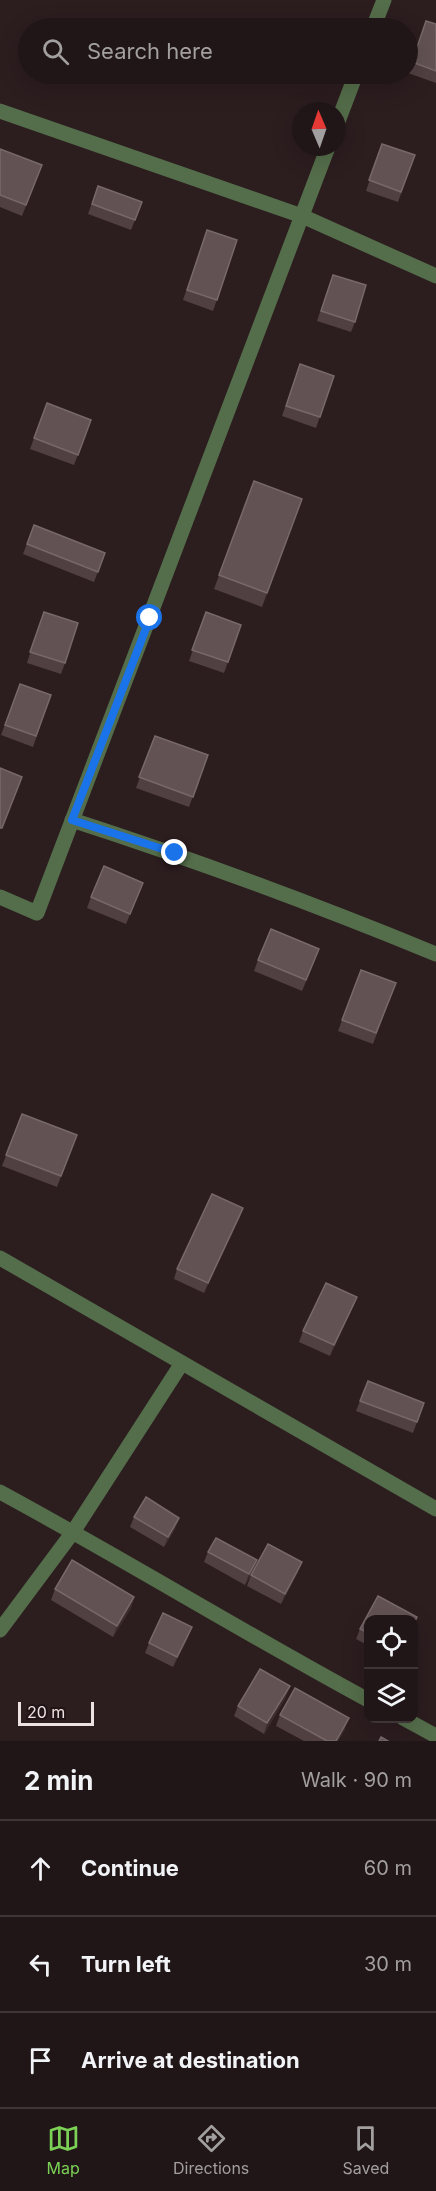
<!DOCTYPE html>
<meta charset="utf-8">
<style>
body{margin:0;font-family:Inter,sans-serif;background:#291f20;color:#f1f3f6}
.controls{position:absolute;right:18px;bottom:18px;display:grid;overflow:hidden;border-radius:12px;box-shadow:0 6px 24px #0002}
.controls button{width:54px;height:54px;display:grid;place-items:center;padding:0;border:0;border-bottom:2px solid #3e3536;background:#211617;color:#f1f3f6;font:30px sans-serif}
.compass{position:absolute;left:292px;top:102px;width:54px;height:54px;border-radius:50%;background:#211617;box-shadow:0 6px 24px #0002;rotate:358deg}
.scale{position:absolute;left:18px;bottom:15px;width:76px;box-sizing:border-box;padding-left:6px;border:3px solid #ede2e3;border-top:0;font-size:16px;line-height:21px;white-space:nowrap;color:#ede2e3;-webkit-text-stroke:4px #221416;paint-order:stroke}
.stop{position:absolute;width:18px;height:18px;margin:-14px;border:4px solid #1a73e8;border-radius:50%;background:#fff}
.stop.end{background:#1a73e8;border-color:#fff;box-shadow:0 2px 6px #0008}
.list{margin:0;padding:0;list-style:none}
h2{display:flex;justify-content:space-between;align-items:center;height:78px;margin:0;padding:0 24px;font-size:26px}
h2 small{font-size:20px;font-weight:400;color:#a29fa1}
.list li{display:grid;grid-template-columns:39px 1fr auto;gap:18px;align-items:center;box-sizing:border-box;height:96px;padding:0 24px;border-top:2px solid #3e3536}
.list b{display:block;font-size:22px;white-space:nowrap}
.list em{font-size:20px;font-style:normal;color:#a29fa1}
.icon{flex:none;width:33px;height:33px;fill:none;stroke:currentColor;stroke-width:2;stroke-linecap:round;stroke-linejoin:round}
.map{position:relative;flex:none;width:436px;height:1741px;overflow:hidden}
.search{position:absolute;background:#211617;box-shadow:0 6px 24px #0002;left:18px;right:18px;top:18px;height:66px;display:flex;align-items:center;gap:15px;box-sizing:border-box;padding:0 21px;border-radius:33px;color:#a29fa1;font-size:22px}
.sheet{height:366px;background:#211617}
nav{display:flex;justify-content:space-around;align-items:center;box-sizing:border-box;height:84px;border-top:2px solid #3e3536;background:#211617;font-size:16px;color:#a29fa1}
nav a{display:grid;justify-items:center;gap:3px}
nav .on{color:#7bd156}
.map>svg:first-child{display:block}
</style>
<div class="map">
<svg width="436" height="1741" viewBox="0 0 436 1741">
<rect width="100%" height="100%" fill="#2c1d1f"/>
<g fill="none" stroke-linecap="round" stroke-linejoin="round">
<g stroke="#546d4a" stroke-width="15">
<polyline points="373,28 384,0"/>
<polyline points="0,111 302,216 436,276"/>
<polyline points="337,124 356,74"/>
<path d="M72,820C196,860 316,905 436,954"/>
<polyline points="0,897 37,913 328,147"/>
<polyline points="0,1258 436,1509"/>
<path d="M0,1492C124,1559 244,1633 368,1700"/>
<polyline points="0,1630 73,1532 182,1363"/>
<polyline points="403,1718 436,1736"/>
</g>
</g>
<g fill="#514042">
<polygon points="426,21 436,24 436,83 408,73"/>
<polygon points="382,144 415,155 398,202 366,191"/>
<polygon points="0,149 42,165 22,216 0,207"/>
<polygon points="98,186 142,202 131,230 88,214"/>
<polygon points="207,230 237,240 213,311 183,300"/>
<polygon points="329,285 355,322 351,332 317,321"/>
<polygon points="300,364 334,376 316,428 282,416"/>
<polygon points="47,403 91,420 74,465 30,449"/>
<polygon points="254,481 302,499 262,607 214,589"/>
<polygon points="34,525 105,553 94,582 23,554"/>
<polygon points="206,612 241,625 224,673 189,661"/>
<polygon points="40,622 65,663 61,674 27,663"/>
<polygon points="20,684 51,695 33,747 1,735"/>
<polygon points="155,736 208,755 189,807 136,788"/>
<polygon points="143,883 126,924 87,908 91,897"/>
<polygon points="258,960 315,960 302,991 254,971"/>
<polygon points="361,970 396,983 373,1044 338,1031"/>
<polygon points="22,1114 77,1135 57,1187 2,1166"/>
<polygon points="243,1208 239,1219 204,1293 174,1279 177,1269"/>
<polygon points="357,1297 353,1307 330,1356 299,1342 303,1331"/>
<polygon points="368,1381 424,1403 413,1433 356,1411"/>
<polygon points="134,1517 179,1518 175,1529 164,1547 130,1527"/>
<polygon points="208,1552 253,1571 245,1585 204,1562"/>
<polygon points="298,1572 281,1604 247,1586 251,1575"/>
<polygon points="55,1589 134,1597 131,1608 113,1637 51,1600"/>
<polygon points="378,1596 417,1617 414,1627 414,1620 369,1620 369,1646 356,1639 360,1629"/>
<polygon points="188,1638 173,1667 145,1653 149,1643"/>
<polygon points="286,1697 264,1734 234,1716 238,1706"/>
<polygon points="280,1715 345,1729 338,1741 304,1741 276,1726"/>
</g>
<g fill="#3b2b2d">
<polygon points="243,1208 239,1219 204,1293 208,1283"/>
<polygon points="357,1297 353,1307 330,1356 334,1345"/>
<polygon points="179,1518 175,1529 164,1547 168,1537"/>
<polygon points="257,1560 253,1571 245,1585 249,1574"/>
<polygon points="302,1562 298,1572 281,1604 285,1594"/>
<polygon points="134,1597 131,1608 113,1637 117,1626"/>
<polygon points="192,1627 188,1638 173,1667 177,1657"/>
<polygon points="290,1686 286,1697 264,1734 267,1723"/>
<polygon points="349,1718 345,1729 338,1741 336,1741"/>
</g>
<g fill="#625253" stroke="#77686a" stroke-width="1.5">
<polygon points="426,21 436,24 436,71 412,62"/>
<polygon points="382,144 415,155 401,192 369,180"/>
<polygon points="0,149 42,165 26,205 0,195"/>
<polygon points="98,186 142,202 135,220 92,204"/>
<polygon points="207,230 237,240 217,300 187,290"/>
<polygon points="333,275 366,285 355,322 321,311"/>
<polygon points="300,364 334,376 320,417 286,406"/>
<polygon points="47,403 91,420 78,455 34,438"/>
<polygon points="254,481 302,499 267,593 219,575"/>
<polygon points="34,525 105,553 98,572 27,544"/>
<polygon points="44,612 78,623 65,663 30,652"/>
<polygon points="206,612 241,625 228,662 192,650"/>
<polygon points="20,684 51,695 36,736 5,725"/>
<polygon points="155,736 208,755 193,797 139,777"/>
<polygon points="0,768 22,777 2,828 0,828"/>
<polygon points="104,866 143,883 130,914 91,897"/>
<polygon points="271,929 319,949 306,980 258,960"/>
<polygon points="361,970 396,983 376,1033 342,1020"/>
<polygon points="22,1114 77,1135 61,1176 6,1155"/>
<polygon points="212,1194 243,1208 208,1283 177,1269"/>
<polygon points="326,1283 357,1297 334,1345 303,1331"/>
<polygon points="368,1381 424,1403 417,1422 360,1401"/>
<polygon points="146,1497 179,1518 168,1537 134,1517"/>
<polygon points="216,1538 257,1560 249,1574 208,1552"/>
<polygon points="268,1544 302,1562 285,1594 251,1575"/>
<polygon points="72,1560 134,1597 117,1626 55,1589"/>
<polygon points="378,1596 417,1617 414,1623 414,1620 369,1620 369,1633 360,1629"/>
<polygon points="163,1613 192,1627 177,1657 149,1643"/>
<polygon points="260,1669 290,1686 267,1723 238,1706"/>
<polygon points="295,1688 349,1718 336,1741 327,1741 280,1715"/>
<polygon points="381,1737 388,1741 379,1741"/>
</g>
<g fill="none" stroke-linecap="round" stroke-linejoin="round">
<polyline stroke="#1a73e8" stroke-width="8" points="150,618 72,820 175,853"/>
</g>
</svg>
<div class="controls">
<button><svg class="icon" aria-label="locate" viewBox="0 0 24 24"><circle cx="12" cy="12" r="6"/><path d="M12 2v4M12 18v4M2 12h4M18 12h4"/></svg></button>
<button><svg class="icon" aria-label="layers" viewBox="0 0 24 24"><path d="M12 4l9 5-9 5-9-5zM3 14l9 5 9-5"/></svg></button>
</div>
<svg class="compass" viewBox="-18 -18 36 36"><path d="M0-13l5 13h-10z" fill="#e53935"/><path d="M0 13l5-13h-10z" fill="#a29fa1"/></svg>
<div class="scale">20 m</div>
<div class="stop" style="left:150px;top:618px"></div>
<div class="stop end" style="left:175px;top:853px"></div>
<div class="search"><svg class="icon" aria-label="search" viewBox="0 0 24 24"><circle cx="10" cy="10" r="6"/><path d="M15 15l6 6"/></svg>Search here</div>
</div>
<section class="sheet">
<h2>2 min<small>Walk · 90 m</small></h2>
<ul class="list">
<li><svg class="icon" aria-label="ahead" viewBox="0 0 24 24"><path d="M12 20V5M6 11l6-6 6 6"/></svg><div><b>Continue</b></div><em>60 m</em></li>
<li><svg class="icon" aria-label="left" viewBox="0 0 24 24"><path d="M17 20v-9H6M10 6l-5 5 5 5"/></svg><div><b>Turn left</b></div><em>30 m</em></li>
<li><svg class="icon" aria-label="arrive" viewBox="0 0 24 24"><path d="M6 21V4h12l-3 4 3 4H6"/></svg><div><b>Arrive at destination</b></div></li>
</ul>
</section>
<nav>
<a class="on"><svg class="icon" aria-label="map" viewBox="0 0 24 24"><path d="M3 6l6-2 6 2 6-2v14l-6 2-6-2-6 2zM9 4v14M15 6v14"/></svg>Map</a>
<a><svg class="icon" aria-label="directions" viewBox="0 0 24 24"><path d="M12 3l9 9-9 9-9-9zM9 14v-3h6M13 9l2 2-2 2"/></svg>Directions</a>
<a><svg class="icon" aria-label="saved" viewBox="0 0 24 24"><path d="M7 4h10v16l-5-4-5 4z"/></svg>Saved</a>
</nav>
